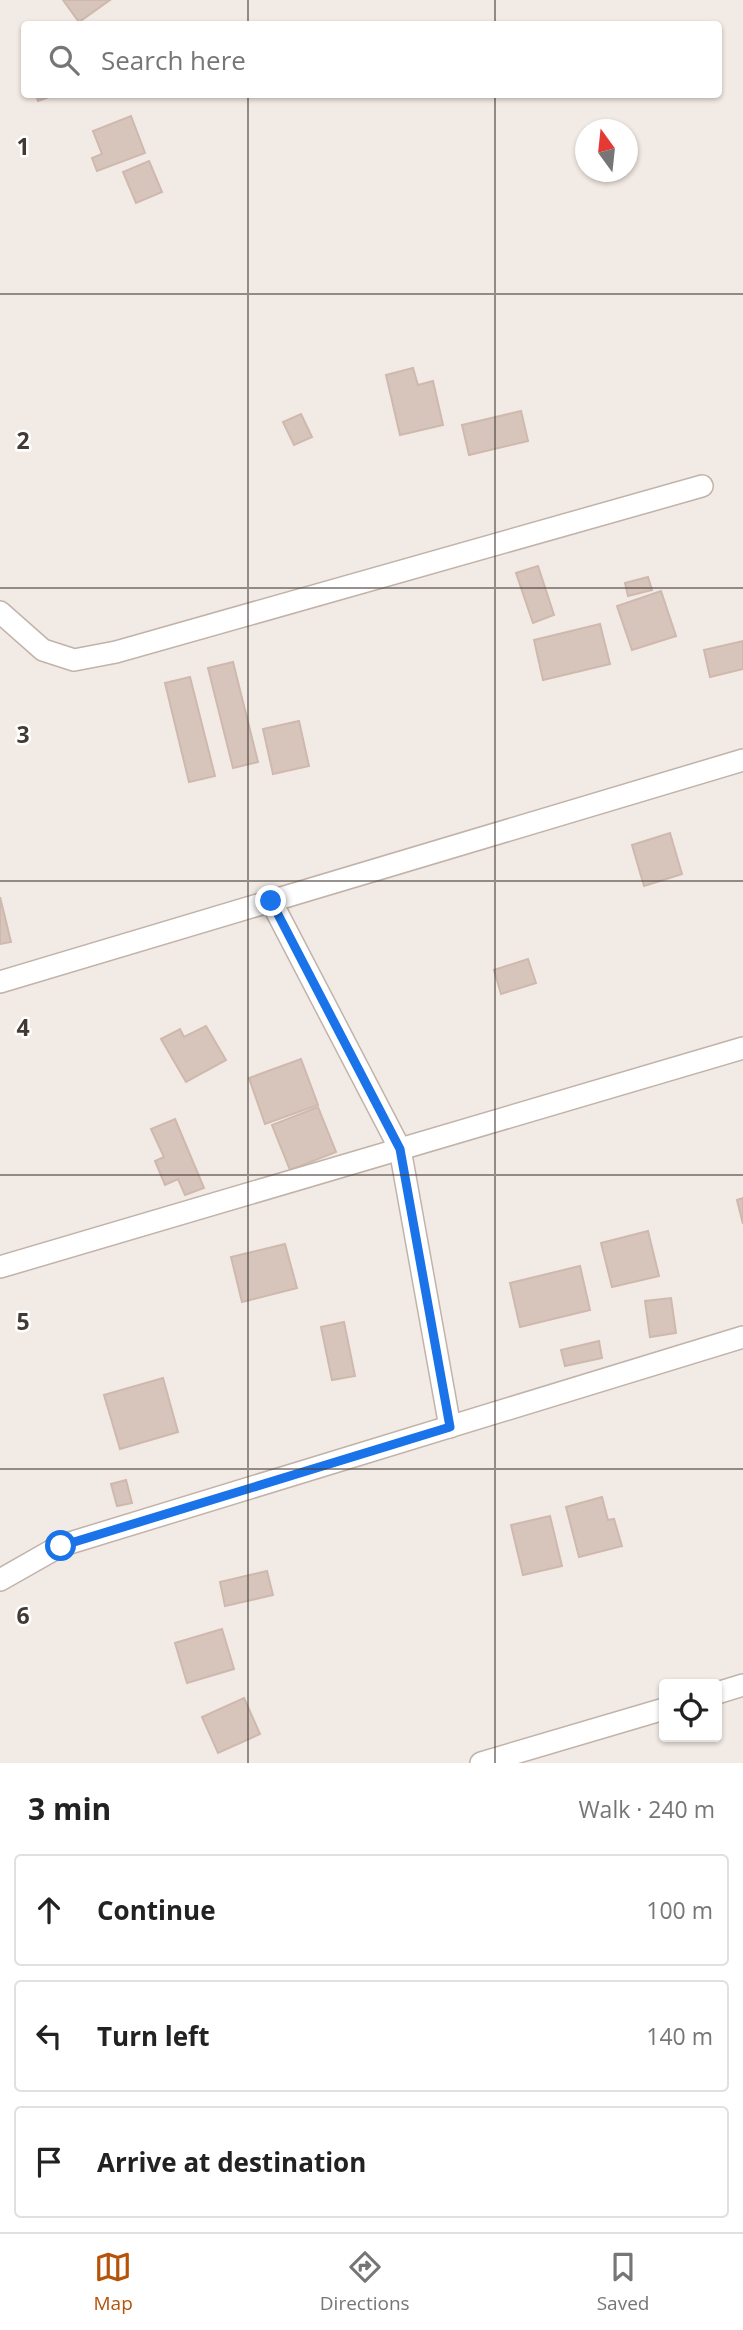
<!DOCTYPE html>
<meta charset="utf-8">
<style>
body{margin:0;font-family:"Open Sans",sans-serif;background:#f2f2f2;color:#222}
.controls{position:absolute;right:21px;bottom:21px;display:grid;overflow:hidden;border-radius:7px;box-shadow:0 2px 5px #0004}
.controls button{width:63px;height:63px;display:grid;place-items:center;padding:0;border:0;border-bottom:2px solid #e0e0e0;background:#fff;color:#222;font:35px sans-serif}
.compass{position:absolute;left:575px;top:119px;width:63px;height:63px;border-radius:50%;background:#fff;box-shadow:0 2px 5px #0004;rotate:345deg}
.stop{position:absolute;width:21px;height:21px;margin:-16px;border:5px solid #1a73e8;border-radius:50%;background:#fff}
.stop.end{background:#1a73e8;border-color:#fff;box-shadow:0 2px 7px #0008}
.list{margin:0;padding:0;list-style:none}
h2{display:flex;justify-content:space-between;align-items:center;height:91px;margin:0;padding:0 28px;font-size:30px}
h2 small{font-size:23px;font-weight:400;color:#767676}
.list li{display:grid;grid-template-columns:46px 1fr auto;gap:21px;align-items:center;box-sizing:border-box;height:112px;margin:0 14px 14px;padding:0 14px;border:2px solid #e0e0e0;border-radius:7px}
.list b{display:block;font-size:26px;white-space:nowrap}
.list em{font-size:23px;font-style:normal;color:#767676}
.icon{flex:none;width:38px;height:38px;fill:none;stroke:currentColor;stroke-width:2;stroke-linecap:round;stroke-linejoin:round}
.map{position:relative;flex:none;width:743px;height:1763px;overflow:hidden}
.search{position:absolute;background:#fff;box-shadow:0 2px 5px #0004;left:21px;right:21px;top:21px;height:77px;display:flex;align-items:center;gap:18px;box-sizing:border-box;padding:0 24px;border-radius:7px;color:#767676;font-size:26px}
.sheet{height:469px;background:#fff}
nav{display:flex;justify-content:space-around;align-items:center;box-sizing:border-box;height:98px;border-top:2px solid #e0e0e0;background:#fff;font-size:19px;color:#767676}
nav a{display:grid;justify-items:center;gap:4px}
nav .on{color:#b45309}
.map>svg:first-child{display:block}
</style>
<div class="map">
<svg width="743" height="1763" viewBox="0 0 743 1763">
<rect width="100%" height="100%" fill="#f2eae4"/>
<g fill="#d7c5bc" stroke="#cfb8ad" stroke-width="2">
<polygon points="63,0 110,0 79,22"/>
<polygon points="36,94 57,94 38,101"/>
<polygon points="131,116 145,153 97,171 92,158 102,154 93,131"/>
<polygon points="149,161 162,192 136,203 123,172"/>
<polygon points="413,368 418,385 433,381 443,425 400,435 386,375"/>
<polygon points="521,411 528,441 469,455 462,425"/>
<polygon points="301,414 312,437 294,445 283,422"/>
<polygon points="538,566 554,615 533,623 516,573"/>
<polygon points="648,577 652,590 628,596 625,583"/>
<polygon points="661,591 676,636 632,650 617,606"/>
<polygon points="600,624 610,664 543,680 534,640"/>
<polygon points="743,641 743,669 710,677 704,650"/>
<polygon points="233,662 258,762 233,768 208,668"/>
<polygon points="190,677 215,776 189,782 165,683"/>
<polygon points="299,721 309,766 273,774 263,729"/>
<polygon points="670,833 682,874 644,886 632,845"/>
<polygon points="0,897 11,942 0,944"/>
<polygon points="528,959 536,983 501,994 494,970"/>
<polygon points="206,1026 226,1060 186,1082 161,1039 180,1029 184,1037"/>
<polygon points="301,1059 318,1105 265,1124 249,1078"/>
<polygon points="318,1107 336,1152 290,1170 272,1125"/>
<polygon points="175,1119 204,1188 185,1195 178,1179 165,1185 155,1161 164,1157 151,1129"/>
<polygon points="743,1198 743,1224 737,1200"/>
<polygon points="648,1231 659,1276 612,1287 601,1243"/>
<polygon points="285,1244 297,1288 242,1302 231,1257"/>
<polygon points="580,1266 590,1310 520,1327 510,1283"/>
<polygon points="671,1298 676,1333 650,1337 645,1301"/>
<polygon points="344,1322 355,1376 332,1380 321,1327"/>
<polygon points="599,1341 602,1358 565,1366 561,1350"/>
<polygon points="163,1378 178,1432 120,1449 104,1395"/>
<polygon points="126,1480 132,1503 117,1506 111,1484"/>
<polygon points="602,1497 608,1520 614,1519 622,1546 579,1557 566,1507"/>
<polygon points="550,1516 562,1566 523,1575 511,1525"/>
<polygon points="267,1571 273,1595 225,1606 220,1582"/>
<polygon points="222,1629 234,1669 187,1683 175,1643"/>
<polygon points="244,1698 260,1734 218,1753 202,1717"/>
</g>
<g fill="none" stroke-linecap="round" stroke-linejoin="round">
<g stroke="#c1b3aa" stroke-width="24">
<g id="minor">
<polyline points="0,612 43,650 74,660 116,652 702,486"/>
<polyline points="271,901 400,1149 450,1427"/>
<polyline points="0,982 743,760"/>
<polyline points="0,1267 743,1048"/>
<polyline points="0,1580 60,1546 743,1337"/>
<polyline points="717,1693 743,1685"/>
<polyline points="481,1763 664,1709"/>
</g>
</g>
<use href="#minor" stroke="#fff" stroke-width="21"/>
</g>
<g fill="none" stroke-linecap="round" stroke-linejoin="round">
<polyline stroke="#1a73e8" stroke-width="9" points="61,1546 450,1427 400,1149 271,901"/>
</g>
<path fill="none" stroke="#443a34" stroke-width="2" stroke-opacity="0.55" d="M248,0V24M495,0V24M248,94V1763M495,94V1763M0,294H743M0,588H743M0,881H743M0,1175H743M0,1469H743"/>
<g font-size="23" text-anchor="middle" font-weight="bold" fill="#443a34" stroke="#fff" stroke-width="5" stroke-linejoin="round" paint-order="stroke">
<text x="23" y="155">1</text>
<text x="23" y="449">2</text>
<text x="23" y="743">3</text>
<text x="23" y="1036">4</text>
<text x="23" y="1330">5</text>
<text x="23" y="1624">6</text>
</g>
</svg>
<div class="controls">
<button><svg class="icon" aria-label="locate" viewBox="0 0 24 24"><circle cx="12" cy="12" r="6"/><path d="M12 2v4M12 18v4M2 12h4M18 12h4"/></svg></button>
</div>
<svg class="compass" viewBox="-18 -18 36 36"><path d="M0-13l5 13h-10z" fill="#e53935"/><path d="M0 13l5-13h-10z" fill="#767676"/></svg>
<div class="stop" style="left:61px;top:1546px"></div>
<div class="stop end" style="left:271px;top:901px"></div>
<div class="search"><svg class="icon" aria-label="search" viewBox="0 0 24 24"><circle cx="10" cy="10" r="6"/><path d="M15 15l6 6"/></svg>Search here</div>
</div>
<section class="sheet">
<h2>3 min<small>Walk · 240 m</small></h2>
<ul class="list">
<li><svg class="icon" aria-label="ahead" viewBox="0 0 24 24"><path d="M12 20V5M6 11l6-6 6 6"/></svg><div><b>Continue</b></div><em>100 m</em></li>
<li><svg class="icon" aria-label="left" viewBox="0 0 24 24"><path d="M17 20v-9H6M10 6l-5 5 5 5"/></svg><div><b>Turn left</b></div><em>140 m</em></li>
<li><svg class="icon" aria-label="arrive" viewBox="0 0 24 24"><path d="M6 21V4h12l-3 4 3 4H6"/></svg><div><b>Arrive at destination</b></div></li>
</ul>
</section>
<nav>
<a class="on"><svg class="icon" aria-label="map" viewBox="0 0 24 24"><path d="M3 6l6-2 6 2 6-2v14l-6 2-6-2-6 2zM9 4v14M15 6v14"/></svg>Map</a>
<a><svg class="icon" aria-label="directions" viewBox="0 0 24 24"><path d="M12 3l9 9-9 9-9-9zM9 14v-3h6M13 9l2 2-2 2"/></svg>Directions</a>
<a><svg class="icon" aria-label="saved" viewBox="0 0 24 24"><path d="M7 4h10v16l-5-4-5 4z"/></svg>Saved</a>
</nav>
